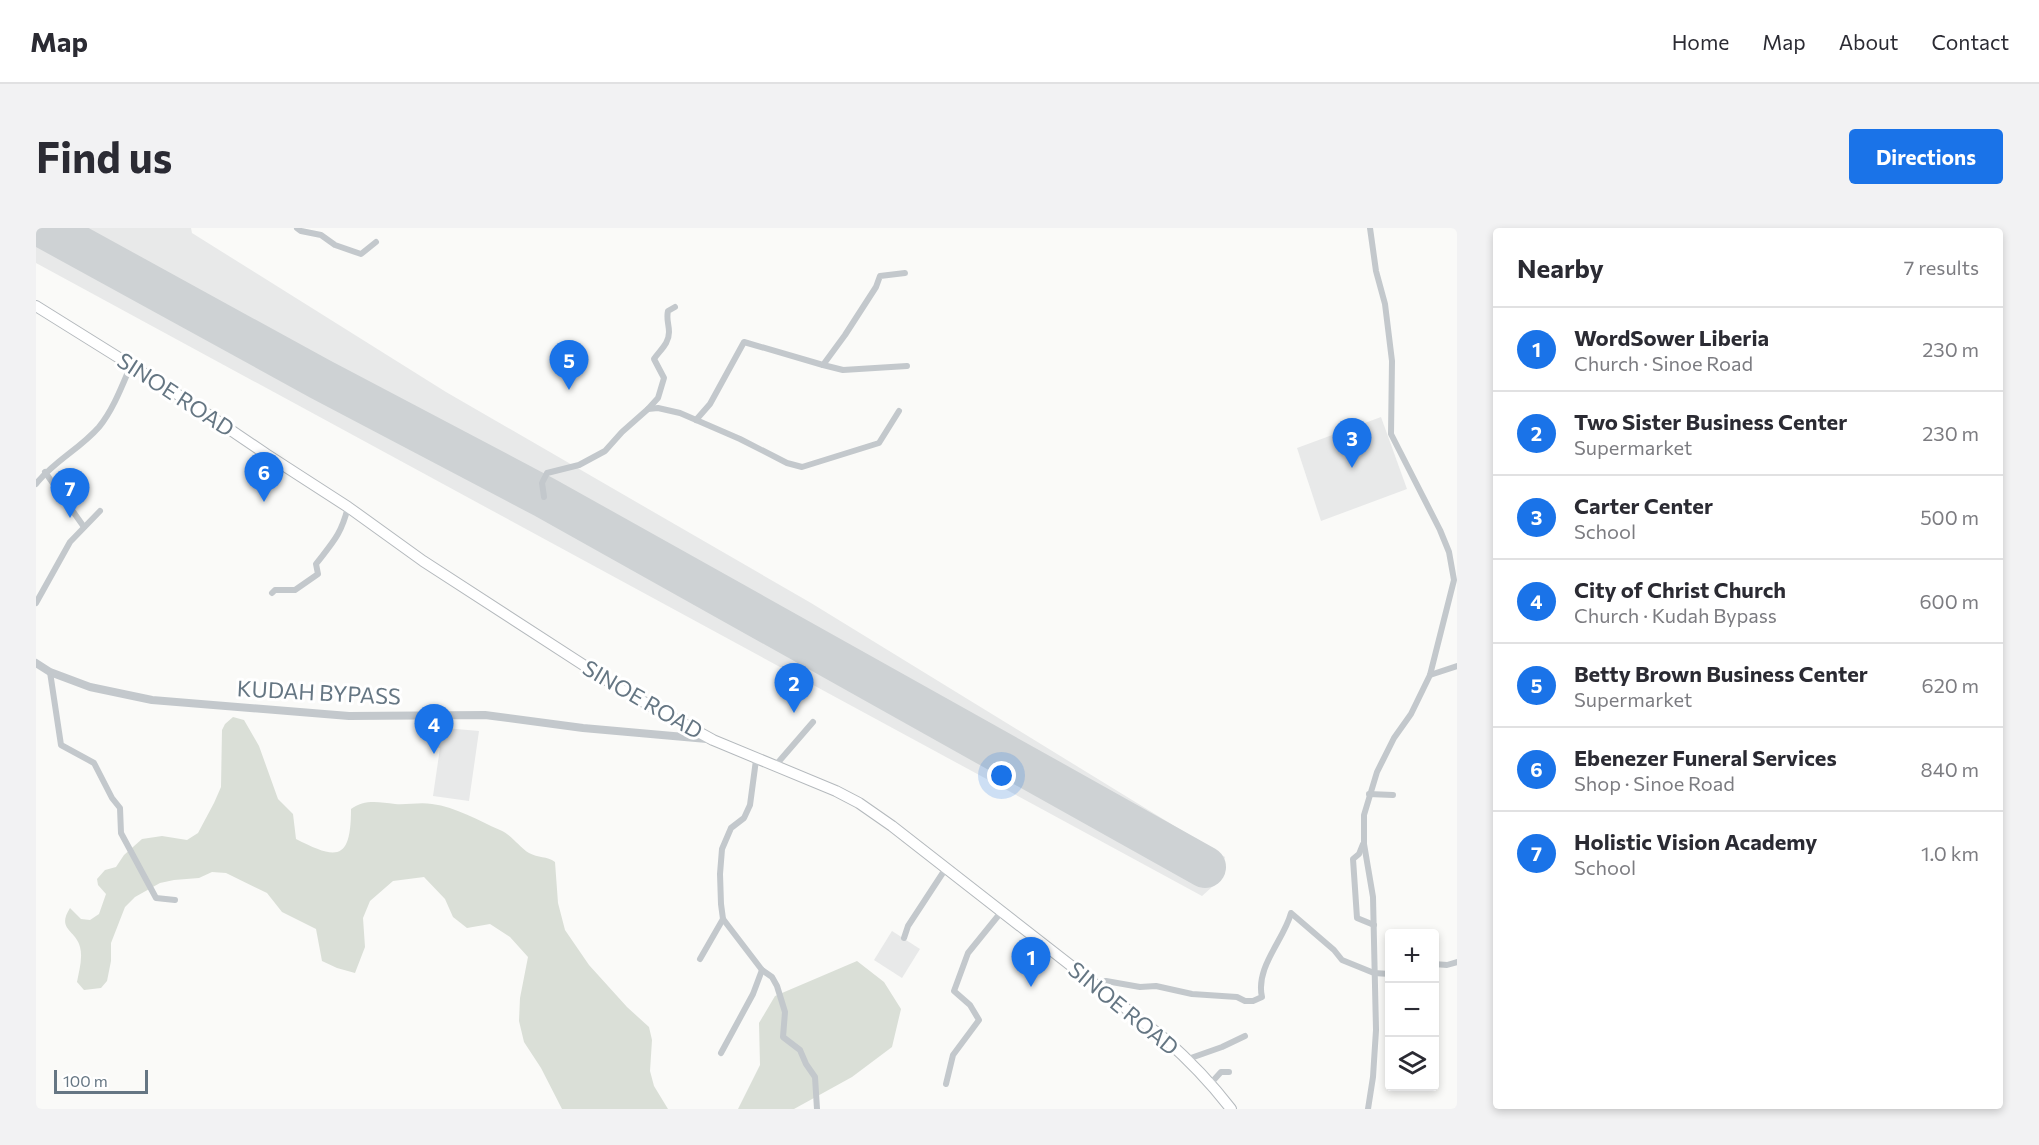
<!DOCTYPE html>
<meta charset="utf-8">
<style>
body{margin:0;font-family:Commissioner,sans-serif;background:#f2f2f3;color:#2b2b33}
.controls{position:absolute;right:18px;bottom:18px;display:grid;overflow:hidden;border-radius:6px;box-shadow:0 3px 9px #0003}
.controls button{width:54px;height:54px;display:grid;place-items:center;padding:0;border:0;border-bottom:2px solid #e1e1e2;background:#fff;color:#2b2b33;font:30px sans-serif}
.scale{position:absolute;left:18px;bottom:15px;width:94px;box-sizing:border-box;padding-left:6px;border:3px solid #657683;border-top:0;font-size:16px;line-height:21px;white-space:nowrap;color:#657683;-webkit-text-stroke:4px #fff;paint-order:stroke}
.you{position:absolute;left:966px;top:548px;width:21px;height:21px;margin:-15px;border:4px solid #fff;border-radius:50%;background:#1a73e8;box-shadow:0 0 0 9px #1a73e833}
.badge{display:grid;place-items:center;width:39px;height:39px;border-radius:50%;background:#1a73e8;color:#fff;font-size:20px;font-weight:700}
.pin{position:absolute;translate:-50% -50px;filter:drop-shadow(0 2px 3px #0008)}
.pin::after{content:'';position:absolute;top:32px;width:21px;height:18px;background:inherit;clip-path:polygon(0 0,100% 0,50% 100%)}
.list{margin:0;padding:0;list-style:none}
h2{display:flex;justify-content:space-between;align-items:center;height:78px;margin:0;padding:0 24px;font-size:26px}
h2 small{font-size:20px;font-weight:400;color:#7c7c81}
.list li{display:grid;grid-template-columns:39px 1fr auto;gap:18px;align-items:center;box-sizing:border-box;height:84px;padding:0 24px;border-top:2px solid #e1e1e2}
.list b{display:block;font-size:22px;white-space:nowrap}
.list p{margin:0;font-size:20px;white-space:nowrap;color:#7c7c81}
.list em{font-size:20px;font-style:normal;color:#7c7c81}
.icon{flex:none;width:33px;height:33px;fill:none;stroke:currentColor;stroke-width:2;stroke-linecap:round;stroke-linejoin:round}
.map{position:relative;flex:none;width:1421px;height:881px;overflow:hidden;border-radius:6px}
header{display:flex;align-items:center;gap:36px;box-sizing:border-box;height:84px;padding:0 30px;background:#fff;border-bottom:2px solid #e1e1e2}
header strong{font-size:28px}
nav{display:flex;gap:33px;margin-inline-start:auto;font-size:21px}
.intro{display:flex;align-items:center;justify-content:space-between;box-sizing:border-box;height:144px;padding:0 36px}
h1{margin:0;font-size:42px}
.button{padding:15px 27px;border-radius:6px;background:#1a73e8;color:#fff;font-size:21px;font-weight:700}
main{display:flex;gap:36px;padding:0 36px}
aside{flex:1;background:#fff;border-radius:6px;box-shadow:0 3px 9px #0003}
.map>svg:first-child{display:block}
</style>
<header>
<strong>Map</strong>
<nav><a>Home</a><a>Map</a><a>About</a><a>Contact</a></nav>
</header>
<div class="intro"><h1>Find us</h1><a class="button">Directions</a></div>
<main>
<div class="map">
<svg width="1421" height="881" viewBox="0 0 1421 881">
<rect width="100%" height="100%" fill="#fafaf8"/>
<g fill="#e8e9e9">
<polygon points="0,0 155,0 156,5 410,164 775,375 1189,629 1185,651 1166,668 0,35"/>
<polygon points="1345,189 1371,261 1285,293 1261,220"/>
<polygon points="397,499 443,503 433,573 397,568 404,520 396,519"/>
<polygon points="856,703 884,721 866,750 838,732"/>
</g>
<g fill="#dadfd7">
<path d="M197,489L208,492L223,518L242,571L257,586L260,611C301,632 315,633 315,581C328,571 343,574 359,576C371,577 384,574 396,576C420,579 443,593 464,602C476,607 483,619 493,625C502,630 511,628 519,634L522,675L529,702L553,737L591,779L613,799L616,812L614,843L618,858L632,881H526L505,840L488,814L483,793L484,770L492,729L474,709L454,696L431,700L417,689L409,671L388,649L357,653L334,673L327,690L329,719L319,745L301,740L286,733L280,701L246,684L231,665L190,645L176,644L163,650L138,652L124,655L99,669L89,679L75,715V733L71,753L65,760L48,762L41,754C43,743 47,730 44,719C40,702 20,702 34,680L45,691L54,692L63,686L70,666L62,657L61,651L69,642L80,639L88,627L106,611L126,608L151,612L162,605L178,575L185,559L186,502L189,496Z"/>
<polygon points="821,733 848,754 865,781 856,819 816,849 758,881 702,881 724,837 723,795 739,768"/>
</g>
<g fill="none" stroke-linecap="round" stroke-linejoin="round">
<polyline stroke="#ced2d4" stroke-width="42" points="9,0 284,151 508,269 1169,639"/>
<g stroke="#b4b9bd" stroke-width="12">
<path id="trunk" d="M0,78L149,171L230,226L312,279L387,333L586,462L677,512L800,563L823,575L856,598L1129,811C1154,833 1175,855 1195,881"/>
</g>
<g stroke="#c3c8cc" stroke-width="6">
<polyline points="261,0 265,3 285,7 299,17 325,26 340,14"/>
<polyline points="787,137 807,142 871,138"/>
<path d="M612,181L622,170L628,150L618,131C624,122 633,116 633,104C633,96 630,91 632,83L639,79"/>
<polyline points="660,192 674,176 708,114 787,137 809,107 840,59 844,48 869,45"/>
<polyline points="9,244 48,299"/>
<path d="M0,256C18,233 44,221 63,199C77,182 86,158 95,137"/>
<polyline points="508,269 506,255 511,245 543,237 569,223 586,204 612,181 622,180 644,185 704,211 751,235 766,239 843,215 863,183"/>
<path d="M236,365L239,362H259L282,346L280,336C297,314 305,307 312,279"/>
<polyline points="0,375 34,314 64,283"/>
<polyline points="14,444 25,517 58,535 76,570 84,580 85,605 120,670 139,672"/>
<polyline points="1394,447 1421,438"/>
<polyline points="720,532 714,577 708,590 695,600 686,621 684,646 685,676 687,691 726,742 736,749 741,758 749,784 747,809 764,822 770,836 779,849 781,881"/>
<polyline points="739,538 777,494"/>
<polyline points="1333,566 1357,567"/>
<polyline points="1327,616 1323,626 1317,631 1321,690 1338,697"/>
<polyline points="868,710 872,698 910,640"/>
<polyline points="664,731 687,691"/>
<polyline points="1398,736 1411,737 1421,734"/>
<path d="M1059,756L1070,753L1104,759L1120,758L1156,766L1201,769L1209,773H1217L1226,769C1219,739 1248,712 1255,685L1298,722L1306,732L1338,745L1354,746"/>
<polyline points="685,825 717,766 726,742"/>
<polyline points="1152,831 1186,819 1209,808"/>
<polyline points="1175,855 1185,844 1193,844"/>
<polyline points="910,856 917,827 943,792 934,777 918,763 932,725 966,683"/>
<polyline points="1332,881 1337,849 1340,802 1337,669 1328,616 1328,587 1341,544 1358,510 1375,486 1394,447 1418,352 1413,324 1404,302 1355,206 1356,133 1349,76 1340,43 1334,0"/>
</g>
<polyline stroke="#c3c8cc" stroke-width="8" points="0,435 14,444 54,459 116,472 313,488 449,487 547,500 671,511"/>
<use href="#trunk" stroke="#fff" stroke-width="10"/>
</g>
<g text-anchor="middle" dominant-baseline="central" stroke-width="6" stroke-linejoin="round" paint-order="stroke">
<g font-size="22" fill="#657683" stroke="#fff">
<text transform="translate(140 166) rotate(33)">SINOE ROAD</text>
<text transform="translate(283 464) rotate(3)">KUDAH BYPASS</text>
<text transform="translate(607 471) rotate(30)">SINOE ROAD</text>
<text transform="translate(1088 780) rotate(39)">SINOE ROAD</text>
</g>
</g>
</svg>
<div class="controls">
<button>+</button>
<button>−</button>
<button><svg class="icon" aria-label="layers" viewBox="0 0 24 24"><path d="M12 4l9 5-9 5-9-5zM3 14l9 5 9-5"/></svg></button>
</div>
<div class="scale">100 m</div>
<div class="you"></div>
<div class="pin badge" style="left:995px;top:759px">1</div>
<div class="pin badge" style="left:758px;top:485px">2</div>
<div class="pin badge" style="left:1316px;top:240px">3</div>
<div class="pin badge" style="left:398px;top:526px">4</div>
<div class="pin badge" style="left:533px;top:162px">5</div>
<div class="pin badge" style="left:228px;top:274px">6</div>
<div class="pin badge" style="left:34px;top:290px">7</div>
</div>
<aside>
<h2>Nearby<small>7 results</small></h2>
<ul class="list">
<li><span class="badge">1</span><div><b>WordSower Liberia</b><p>Church · Sinoe Road</p></div><em>230 m</em></li>
<li><span class="badge">2</span><div><b>Two Sister Business Center</b><p>Supermarket</p></div><em>230 m</em></li>
<li><span class="badge">3</span><div><b>Carter Center</b><p>School</p></div><em>500 m</em></li>
<li><span class="badge">4</span><div><b>City of Christ Church</b><p>Church · Kudah Bypass</p></div><em>600 m</em></li>
<li><span class="badge">5</span><div><b>Betty Brown Business Center</b><p>Supermarket</p></div><em>620 m</em></li>
<li><span class="badge">6</span><div><b>Ebenezer Funeral Services</b><p>Shop · Sinoe Road</p></div><em>840 m</em></li>
<li><span class="badge">7</span><div><b>Holistic Vision Academy</b><p>School</p></div><em>1.0 km</em></li>
</ul>
</aside>
</main>
